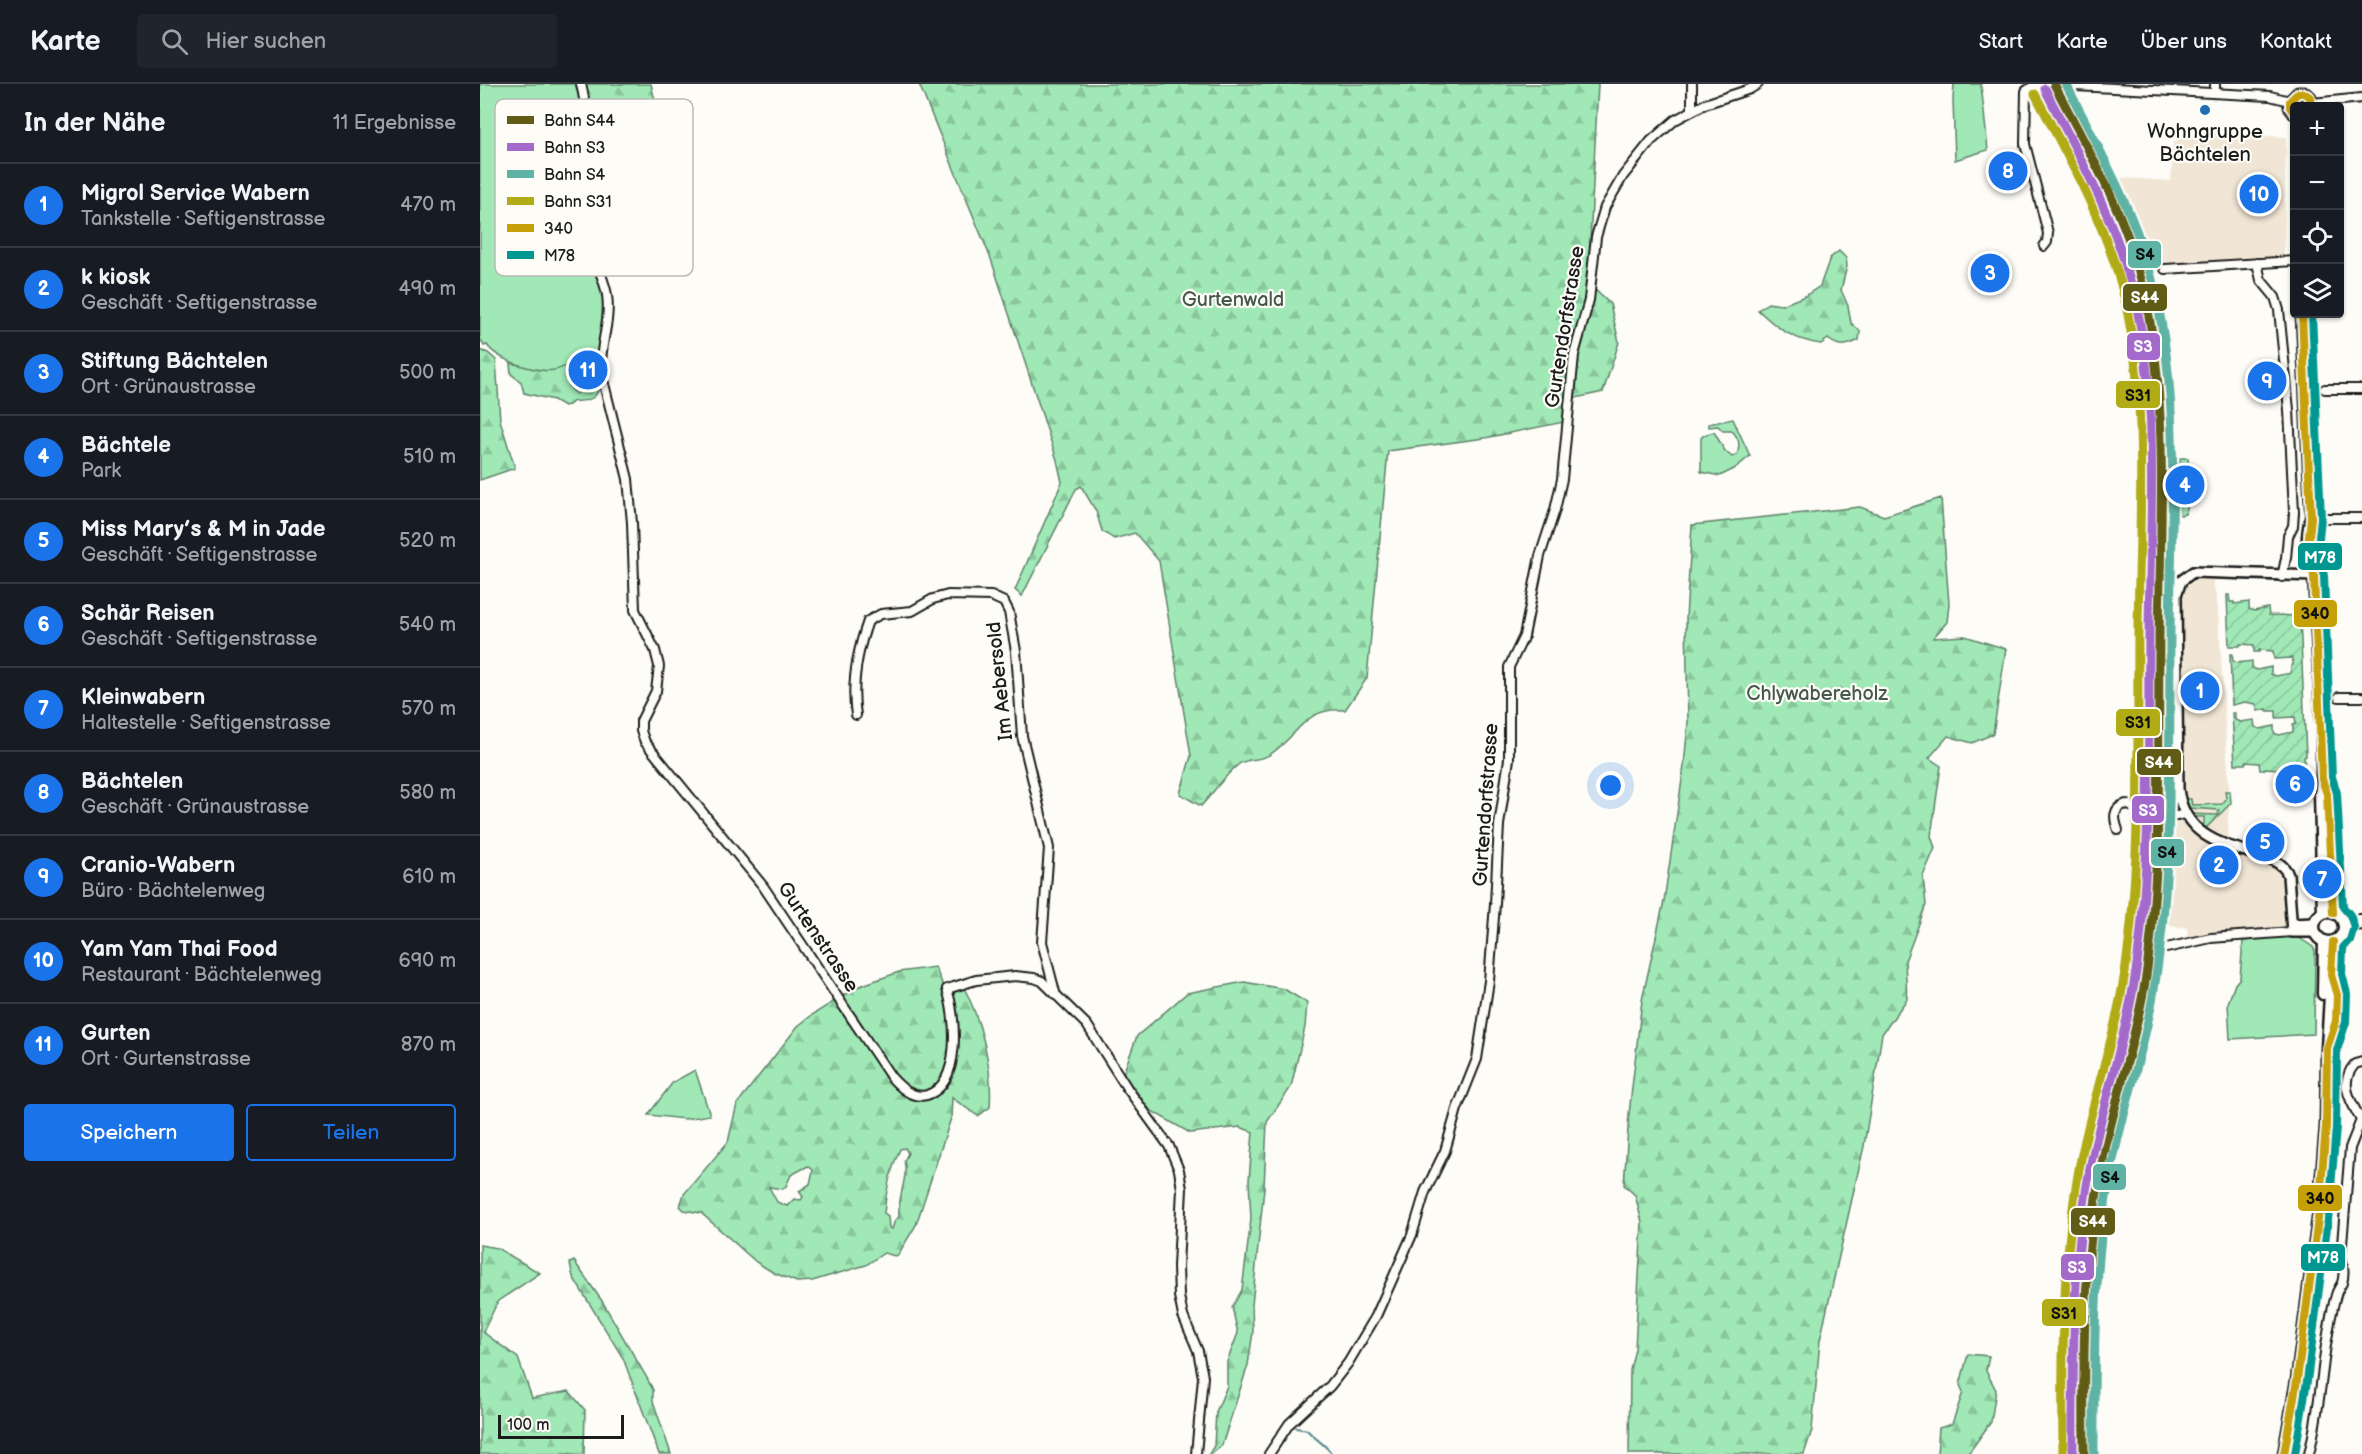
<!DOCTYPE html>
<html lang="de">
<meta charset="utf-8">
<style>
body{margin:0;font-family:"Balsamiq Sans",sans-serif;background:#20242c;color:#f1f3f6}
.controls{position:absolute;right:18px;top:18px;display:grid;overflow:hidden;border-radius:6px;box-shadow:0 2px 4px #0004}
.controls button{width:54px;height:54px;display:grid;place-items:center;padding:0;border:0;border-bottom:2px solid #363941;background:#171b24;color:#f1f3f6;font:30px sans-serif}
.scale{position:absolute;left:18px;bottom:15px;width:126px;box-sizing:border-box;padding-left:6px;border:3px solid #1c1c1c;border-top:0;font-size:16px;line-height:21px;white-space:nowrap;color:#1c1c1c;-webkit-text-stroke:4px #fdfcf7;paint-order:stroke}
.you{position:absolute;left:1131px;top:702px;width:21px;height:21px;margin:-15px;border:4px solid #fff;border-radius:50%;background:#1a73e8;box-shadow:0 0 0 9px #1a73e833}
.badge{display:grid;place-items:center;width:39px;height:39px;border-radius:50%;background:#1a73e8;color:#fff;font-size:20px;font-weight:700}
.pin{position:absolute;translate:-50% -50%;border:3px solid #fff;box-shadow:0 2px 6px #0006}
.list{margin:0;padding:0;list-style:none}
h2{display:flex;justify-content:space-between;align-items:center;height:78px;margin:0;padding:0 24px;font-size:26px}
h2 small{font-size:20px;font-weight:400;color:#9ea1a6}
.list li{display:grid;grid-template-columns:39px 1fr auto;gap:18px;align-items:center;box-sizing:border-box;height:84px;padding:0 24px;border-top:2px solid #363941}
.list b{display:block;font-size:22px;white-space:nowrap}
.list p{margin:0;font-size:20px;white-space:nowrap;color:#9ea1a6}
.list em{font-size:20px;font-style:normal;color:#9ea1a6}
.actions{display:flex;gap:12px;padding:18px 24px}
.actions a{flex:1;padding:14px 0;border:2px solid #1a73e8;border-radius:6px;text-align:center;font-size:21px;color:#1a73e8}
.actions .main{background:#1a73e8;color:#fff}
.icon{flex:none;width:33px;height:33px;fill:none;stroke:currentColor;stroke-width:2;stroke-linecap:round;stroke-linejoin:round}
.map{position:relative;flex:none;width:1882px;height:1370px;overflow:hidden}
header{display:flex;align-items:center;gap:36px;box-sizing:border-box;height:84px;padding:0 30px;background:#171b24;border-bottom:2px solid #363941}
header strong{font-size:28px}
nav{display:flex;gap:33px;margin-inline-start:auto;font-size:21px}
.search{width:420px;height:54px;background:#20242c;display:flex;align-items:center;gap:15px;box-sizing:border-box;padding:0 21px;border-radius:6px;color:#9ea1a6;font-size:22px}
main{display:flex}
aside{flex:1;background:#171b24}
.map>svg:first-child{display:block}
</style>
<header>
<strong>Karte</strong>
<div class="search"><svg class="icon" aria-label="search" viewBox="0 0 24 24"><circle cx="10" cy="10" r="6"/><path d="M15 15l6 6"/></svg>Hier suchen</div>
<nav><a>Start</a><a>Karte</a><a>Über uns</a><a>Kontakt</a></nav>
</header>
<main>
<aside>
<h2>In der Nähe<small>11 Ergebnisse</small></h2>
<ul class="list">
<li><span class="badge">1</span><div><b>Migrol Service Wabern</b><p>Tankstelle · Seftigenstrasse</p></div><em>470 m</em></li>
<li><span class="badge">2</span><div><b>k kiosk</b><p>Geschäft · Seftigenstrasse</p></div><em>490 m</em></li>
<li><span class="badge">3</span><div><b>Stiftung Bächtelen</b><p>Ort · Grünaustrasse</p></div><em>500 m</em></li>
<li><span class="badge">4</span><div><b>Bächtele</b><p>Park</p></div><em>510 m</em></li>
<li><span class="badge">5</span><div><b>Miss Mary’s &amp; M in Jade</b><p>Geschäft · Seftigenstrasse</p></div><em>520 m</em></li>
<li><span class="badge">6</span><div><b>Schär Reisen</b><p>Geschäft · Seftigenstrasse</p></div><em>540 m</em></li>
<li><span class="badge">7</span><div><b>Kleinwabern</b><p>Haltestelle · Seftigenstrasse</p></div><em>570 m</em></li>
<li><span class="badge">8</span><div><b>Bächtelen</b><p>Geschäft · Grünaustrasse</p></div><em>580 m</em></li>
<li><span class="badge">9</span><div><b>Cranio-Wabern</b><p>Büro · Bächtelenweg</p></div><em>610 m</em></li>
<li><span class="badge">10</span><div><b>Yam Yam Thai Food</b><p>Restaurant · Bächtelenweg</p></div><em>690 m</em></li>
<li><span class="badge">11</span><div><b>Gurten</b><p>Ort · Gurtenstrasse</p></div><em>870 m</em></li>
</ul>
<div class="actions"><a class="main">Speichern</a><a>Teilen</a></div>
</aside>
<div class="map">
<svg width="1882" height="1370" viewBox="0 0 1882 1370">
<defs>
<pattern id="forest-firs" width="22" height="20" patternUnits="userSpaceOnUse" patternTransform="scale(1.5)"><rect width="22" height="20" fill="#a0e8b6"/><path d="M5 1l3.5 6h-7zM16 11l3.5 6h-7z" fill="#89c69c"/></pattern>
<pattern id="garden-furrows" width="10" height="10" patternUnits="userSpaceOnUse" patternTransform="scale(1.5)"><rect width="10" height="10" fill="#a0e8b6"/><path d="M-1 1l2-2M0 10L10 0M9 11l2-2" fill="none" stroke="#89c69c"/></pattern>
</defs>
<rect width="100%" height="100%" fill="#fdfcf7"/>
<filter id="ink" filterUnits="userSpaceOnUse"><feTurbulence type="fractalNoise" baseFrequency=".0167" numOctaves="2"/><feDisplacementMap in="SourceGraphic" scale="12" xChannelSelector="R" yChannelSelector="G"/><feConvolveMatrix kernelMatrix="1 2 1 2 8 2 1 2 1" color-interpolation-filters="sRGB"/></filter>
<g filter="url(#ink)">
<g fill="#f1e6d5">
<polygon points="1569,0 1585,0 1632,93 1691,97 1693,59 1710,48 1806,53 1804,178 1668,187 1683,257 1690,336 1686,736 1700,735 1732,758 1793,780 1803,789 1808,842 1783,848 1708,853 1707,844 1683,840 1671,916 1629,1090 1619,1147 1613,1203 1612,1255 1613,1370 1599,1370 1598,1264 1602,1176 1616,1086 1657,914 1670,823 1676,445 1675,306 1667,240 1650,175 1623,107"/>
<polygon points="1732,491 1738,524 1750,719 1748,735 1749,758 1738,754 1713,737 1703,714 1699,509 1700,503 1715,492"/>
</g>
<g fill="#a0e8b6" stroke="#5e8269" stroke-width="1.5">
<path d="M0,0H97L105,46L108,88L102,119L126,218L119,269L109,278L104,272C95,278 86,285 75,287C58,290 17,276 7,261L4,262L0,254Z"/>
<polygon points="1474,0 1501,0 1508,66 1475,76 1473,15"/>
<path d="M1253,335L1270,372L1254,385L1240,392L1221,388V354L1224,351L1234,348L1245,367L1252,373L1257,371C1260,361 1260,355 1252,347H1243L1238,342L1229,343L1228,340Z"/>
<polygon points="1700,374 1708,374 1711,413 1705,430 1699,431"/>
<polygon points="1745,707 1750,707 1751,719 1726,744 1720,741 1724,740 1724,733 1711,733 1709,730 1738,731 1739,726 1709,724 1706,721 1705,715 1711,715 1712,721 1742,720 1746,715"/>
<polygon points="1652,740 1670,741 1669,771 1665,772 1664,797 1650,796"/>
<polygon points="1815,851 1833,863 1835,867 1834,950 1750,955 1748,919 1755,900 1760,894 1763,857"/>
<polygon points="215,986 230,1031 205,1035 168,1031 193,998"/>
</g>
<g fill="url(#forest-firs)" stroke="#5e8269" stroke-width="1.5" fill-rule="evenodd">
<polygon points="104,0 171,0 183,50 211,131 206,185 158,189 150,177 135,178 123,186 107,136 107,119 113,93"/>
<path d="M439,0H1118L1108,199L1130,220L1139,258L1123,308L1086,316L1084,338L1005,354L908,367L887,594L865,626C824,622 818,653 789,671C780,677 767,674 759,680C745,691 733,709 721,722L700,710L711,672L679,477L655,449L634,455L622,447L616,427L601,402L596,405L542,512L535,506L582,398L577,376L511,175Z"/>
<path d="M1359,167L1366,174L1367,182L1361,206L1368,222L1371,239L1380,247L1379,256C1367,262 1359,264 1348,255L1341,260C1313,256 1298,245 1278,226L1288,219L1302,221L1325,212L1340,202L1350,174Z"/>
<polygon points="0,266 8,269 16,276 20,336 35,384 0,396"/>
<path d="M104,271L109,278L108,282L89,302L96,310L102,306L104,307L114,297H119C120,314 109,318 94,317L89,321L84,322L74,316L44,309L41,298L31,290L30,279C67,287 71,294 104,271Z"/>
<polygon points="1461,414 1469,520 1467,538 1453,554 1485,552 1526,565 1513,650 1492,659 1468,652 1449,674 1461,682 1451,752 1455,764 1443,792 1446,821 1425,877 1427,915 1402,950 1384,1062 1340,1256 1332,1346 1324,1370 1149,1370 1150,1286 1155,1265 1162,1138 1155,1111 1144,1101 1149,1030 1162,916 1184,817 1204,682 1208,639 1206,534 1212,441 1380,423 1404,432"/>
<path d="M455,883L465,906L482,900C501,935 513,983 510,1023L498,1032L472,1014L471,1034L436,1141L418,1171L415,1172L404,1169L386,1181L332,1197L317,1198L294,1189L276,1178L221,1129L204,1126L200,1122L204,1110L248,1058L257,1020L318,942L332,931L377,903L419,888ZM425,1064L428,1069L424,1077C429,1093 417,1113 419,1133L415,1136L412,1145L409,1144L408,1132L404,1129C406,1106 410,1086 420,1065ZM328,1082L333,1086L330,1100L319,1107L323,1113L321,1116L314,1115L307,1122L297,1118L289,1103L303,1105L306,1102L311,1091Z"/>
<polygon points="764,898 804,905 827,919 825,943 811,1003 787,1038 784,1104 772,1221 773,1248 768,1281 742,1361 732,1370 729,1370 734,1362 736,1328 747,1302 747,1278 758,1249 752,1223 762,1206 771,1135 769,1096 773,1048 760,1043 710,1049 670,1026 643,990 657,952 707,909"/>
<polygon points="0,1161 17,1164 60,1189 18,1217 3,1248 38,1274 52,1314 89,1307 105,1326 104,1370 0,1370"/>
<polygon points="94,1177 122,1217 167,1294 173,1306 173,1317 191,1370 179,1370 143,1274 93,1193 90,1179"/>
<polygon points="1488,1270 1509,1272 1506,1287 1516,1306 1511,1338 1488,1370 1457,1370 1459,1344 1472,1340 1483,1308 1480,1301"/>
</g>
<path fill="url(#garden-furrows)" stroke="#5e8269" stroke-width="1.5" d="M1747,511H1749L1750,518H1754V520L1769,518V525L1774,527L1788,524L1789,531C1799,532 1807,530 1820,533L1826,672L1824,673L1825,699H1819L1818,692L1799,693V685L1785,684L1784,686H1780L1779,679L1765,678V680H1755L1752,629H1755V636L1760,638L1774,636L1775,643L1780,645L1794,642V649L1799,651L1813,648V641L1816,640L1815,633L1796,634V627H1787V625L1777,627L1776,620L1765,618L1752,621L1750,570H1752L1753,577L1757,579L1772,577V584L1777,586L1791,583V590L1796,592L1811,589V582L1813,581L1812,574L1794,575L1793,567L1779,566V568H1774V561L1760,560V562H1749Z"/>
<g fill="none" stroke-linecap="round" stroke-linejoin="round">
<path stroke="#58898d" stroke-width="2" d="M816,1344L827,1346C835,1355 845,1360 852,1370"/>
<g stroke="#1c1c1c" stroke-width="12">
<g id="minor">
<path d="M101,0C106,21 113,70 111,91C109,107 102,120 103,136C105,159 123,187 127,211C131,239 119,262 121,288L148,395L152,439L155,526L175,566L179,582L176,607L161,637V647L165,658L283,802L411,993C420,1003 432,1015 447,1011C482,1000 476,932 467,905L496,896L535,892L554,894L562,897L607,941L647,1004L689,1062L699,1086L702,1105L698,1182L699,1212L703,1232L718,1267L723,1293L716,1370"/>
<polyline points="1212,0 1212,26"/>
<polyline points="1735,9 1735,0"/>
<polyline points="1832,19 1882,14"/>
<polyline points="1564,162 1567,158 1568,149 1545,60 1546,7 1556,0 1790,12 1810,17"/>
<polyline points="1777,179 1781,196 1795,213 1799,226 1809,326 1814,428 1813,442 1808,452 1806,474 1802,493"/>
<polyline points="1685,185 1814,177"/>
<polyline points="1845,305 1882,305"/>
<polyline points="1831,434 1882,434"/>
<polyline points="1859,613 1882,613"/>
<path d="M376,631C371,599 377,568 388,537L401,530L432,527L453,515L468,511L511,512L524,518L529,528L536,567L542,652L569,764L562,858L575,908"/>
<path d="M1638,746C1634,735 1632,724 1646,720L1673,732H1697L1704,730"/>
<polyline points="1861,835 1882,835"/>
<polyline points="1864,844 1882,841"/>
<polyline points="1682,865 1731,854 1812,848"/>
<polyline points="789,1370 809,1340 850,1302 868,1279 896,1232 932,1151 945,1108 965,1067 977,1025 997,975 1009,897 1015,820 1019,741 1029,675 1029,583 1044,552 1060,472 1075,426 1082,395 1094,271 1109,216 1116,153 1125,123 1143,92 1171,57 1195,36 1225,20 1270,5 1278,0"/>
<path d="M1829,1370C1838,1334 1841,1297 1846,1261C1849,1245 1851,1227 1856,1211C1857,1206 1860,1203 1862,1199C1865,1189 1863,1181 1861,1172L1870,1064L1881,1036C1871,1018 1858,999 1875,980L1882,978"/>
</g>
</g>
<g stroke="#1c1c1c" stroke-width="14">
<g id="tertiary">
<path d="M1834,492L1713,488L1701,497L1696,511L1698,705C1707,779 1798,758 1808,791L1812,848H1834"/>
<polyline points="1812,840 1834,839"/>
</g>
</g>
<g stroke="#1c1c1c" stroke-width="15">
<g id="secondary">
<polyline points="1814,29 1810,23 1810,17 1818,9 1824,9 1830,13 1832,22"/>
<polyline points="1822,230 1831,423 1836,450 1838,476 1834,492 1842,650 1842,695 1840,710 1843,829"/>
<path d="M1831,434C1826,454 1826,472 1834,492"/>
<polyline points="1848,742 1853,829"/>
<circle cx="1849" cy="843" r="15"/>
<polyline points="1843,910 1844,857"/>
<polyline points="1804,1370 1817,1296 1839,1127 1846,1042 1847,964 1853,858"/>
</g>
</g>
<use href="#minor" stroke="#fdfcf7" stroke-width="8"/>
<use href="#tertiary" stroke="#fdfcf7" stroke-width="9"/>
<use href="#secondary" stroke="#fdfcf7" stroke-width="10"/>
<g stroke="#fdfcf7" stroke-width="12">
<g id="bus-1">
<polyline points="1814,29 1810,23 1810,17 1818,9 1824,9 1830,13 1832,22"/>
<polyline points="1822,230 1831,434 1828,463 1834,492 1842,695 1847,710 1853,829"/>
<polyline points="1804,1370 1817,1296 1839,1127 1846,1042 1847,964 1856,937 1857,911 1851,891 1853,858"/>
</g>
</g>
<g stroke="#fdfcf7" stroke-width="12">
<polyline id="bus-2" points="1815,1370 1827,1297 1849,1128 1856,1043 1857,966 1866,938 1867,910 1862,890 1863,864 1870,856 1874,843 1870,831 1863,823 1857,709 1852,693 1844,492 1838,463 1841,434 1832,230"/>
</g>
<use href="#bus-1" stroke="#c6a007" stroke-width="8"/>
<use href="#bus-2" stroke="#009790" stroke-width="8"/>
<g stroke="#fdfcf7" stroke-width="14">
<path id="rail-1" d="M1574,0C1607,64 1645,128 1662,199C1690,314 1680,437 1679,555C1678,667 1682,781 1666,892C1656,959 1632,1023 1620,1090C1603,1183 1603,1276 1604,1370"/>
</g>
<g stroke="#fdfcf7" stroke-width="14">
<path id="rail-2" d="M1565,5C1596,67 1632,129 1650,196C1681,306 1670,431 1669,544C1668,658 1672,774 1656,887C1646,954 1623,1018 1610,1084C1592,1178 1593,1274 1593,1370"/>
</g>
<g stroke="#fdfcf7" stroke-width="14">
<path id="rail-3" d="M1586,0C1617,62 1653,124 1671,192C1702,307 1691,431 1690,548C1689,662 1693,779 1676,892C1667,959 1643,1023 1630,1090C1613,1182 1614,1276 1614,1370"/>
</g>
<g stroke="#fdfcf7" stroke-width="14">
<path id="rail-4" d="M1555,10C1587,71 1622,133 1641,200C1670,310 1659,434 1658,547C1657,660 1662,776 1645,888C1635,955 1611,1019 1599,1085C1582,1179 1582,1275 1583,1370"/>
</g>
<use href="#rail-1" stroke="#605b15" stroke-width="9"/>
<use href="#rail-2" stroke="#a369cb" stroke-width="9"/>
<use href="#rail-3" stroke="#5eb3a4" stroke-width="9"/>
<use href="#rail-4" stroke="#b1ab16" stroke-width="9"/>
</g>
</g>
<circle fill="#1f6fb2" stroke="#fdfcf7" stroke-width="2" cx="1725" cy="26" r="6"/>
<g text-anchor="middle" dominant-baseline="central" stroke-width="4.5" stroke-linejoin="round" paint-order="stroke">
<g font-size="20" fill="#1c1c1c" stroke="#fdfcf7">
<text x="1725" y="48">Wohngruppe<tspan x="1725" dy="23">Bächtelen</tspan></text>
</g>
<g font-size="20" fill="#44594a" stroke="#fdfcf7">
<text x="753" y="216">Gurtenwald</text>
<text x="1337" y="610">Chlywabereholz</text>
</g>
<g font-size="20" fill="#1c1c1c" stroke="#fdfcf7">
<text transform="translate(1085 243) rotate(-81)">Gurtendorfstrasse</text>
<text transform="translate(520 597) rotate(-96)">Im Aebersold</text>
<text transform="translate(1006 721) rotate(-86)">Gurtendorfstrasse</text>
<text transform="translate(338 853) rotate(56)">Gurtenstrasse</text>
</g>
</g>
<rect x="15" y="15" width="198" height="177" rx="9" fill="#fdfcf7" stroke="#bab9b5" stroke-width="1.5"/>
<rect x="27" y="32" width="27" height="8" fill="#605b15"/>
<rect x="27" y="59" width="27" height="8" fill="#a369cb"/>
<rect x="27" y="86" width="27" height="8" fill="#5eb3a4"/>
<rect x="27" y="113" width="27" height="8" fill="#b1ab16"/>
<rect x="27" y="140" width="27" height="8" fill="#c6a007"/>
<rect x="27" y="167" width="27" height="8" fill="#009790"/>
<g font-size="16" fill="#1c1c1c">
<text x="64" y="42">Bahn S44</text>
<text x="64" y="69">Bahn S3</text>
<text x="64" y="96">Bahn S4</text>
<text x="64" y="123">Bahn S31</text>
<text x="64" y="150">340</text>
<text x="64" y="177">M78</text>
</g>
<g stroke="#fdfcf7" stroke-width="2">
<rect x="1647" y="156" width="35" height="29" rx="6" fill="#5eb3a4"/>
<rect x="1642" y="199" width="46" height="29" rx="6" fill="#605b15"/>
<rect x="1646" y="248" width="35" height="29" rx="6" fill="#a369cb"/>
<rect x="1635" y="296" width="46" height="29" rx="6" fill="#b1ab16"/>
<rect x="1817" y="458" width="46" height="29" rx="6" fill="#009790"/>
<rect x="1813" y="515" width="45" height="29" rx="6" fill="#c6a007"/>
<rect x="1635" y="624" width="46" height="29" rx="6" fill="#b1ab16"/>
<rect x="1656" y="664" width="46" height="28" rx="6" fill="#605b15"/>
<rect x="1651" y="711" width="34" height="29" rx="6" fill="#a369cb"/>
<rect x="1670" y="754" width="35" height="29" rx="6" fill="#5eb3a4"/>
<rect x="1612" y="1079" width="35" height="28" rx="6" fill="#5eb3a4"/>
<rect x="1817" y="1100" width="46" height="28" rx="6" fill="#c6a007"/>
<rect x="1590" y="1123" width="46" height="29" rx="6" fill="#605b15"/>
<rect x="1820" y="1159" width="46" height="29" rx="6" fill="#009790"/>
<rect x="1580" y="1169" width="35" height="28" rx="6" fill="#a369cb"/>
<rect x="1561" y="1214" width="46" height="29" rx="6" fill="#b1ab16"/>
</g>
<g font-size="16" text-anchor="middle" font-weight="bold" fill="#fff">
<text x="1665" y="219">S44</text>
<text x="1663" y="268">S3</text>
<text x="1840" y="479">M78</text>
<text x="1679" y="684">S44</text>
<text x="1668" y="732">S3</text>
<text x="1613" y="1143">S44</text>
<text x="1843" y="1179">M78</text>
<text x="1597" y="1189">S3</text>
</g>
<g font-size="16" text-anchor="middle" font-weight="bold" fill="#111">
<text x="1665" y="176">S4</text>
<text x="1658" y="317">S31</text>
<text x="1835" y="535">340</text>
<text x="1658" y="644">S31</text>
<text x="1687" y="774">S4</text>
<text x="1630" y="1099">S4</text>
<text x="1840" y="1120">340</text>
<text x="1584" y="1235">S31</text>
</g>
</svg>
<div class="controls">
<button>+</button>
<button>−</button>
<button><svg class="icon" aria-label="locate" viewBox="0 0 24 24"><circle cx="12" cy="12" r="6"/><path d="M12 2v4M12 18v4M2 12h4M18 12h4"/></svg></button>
<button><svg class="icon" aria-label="layers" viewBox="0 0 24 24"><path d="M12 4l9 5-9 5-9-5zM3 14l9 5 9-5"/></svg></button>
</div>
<div class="scale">100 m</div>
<div class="you"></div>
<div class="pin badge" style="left:1720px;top:607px">1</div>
<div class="pin badge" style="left:1739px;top:781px">2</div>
<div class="pin badge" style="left:1510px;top:189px">3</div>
<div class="pin badge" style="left:1705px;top:401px">4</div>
<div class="pin badge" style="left:1785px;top:758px">5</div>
<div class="pin badge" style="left:1815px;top:700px">6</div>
<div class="pin badge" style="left:1842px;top:795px">7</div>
<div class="pin badge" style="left:1528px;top:87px">8</div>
<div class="pin badge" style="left:1787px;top:297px">9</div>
<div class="pin badge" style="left:1779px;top:110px">10</div>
<div class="pin badge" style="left:108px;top:286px">11</div>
</div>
</main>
